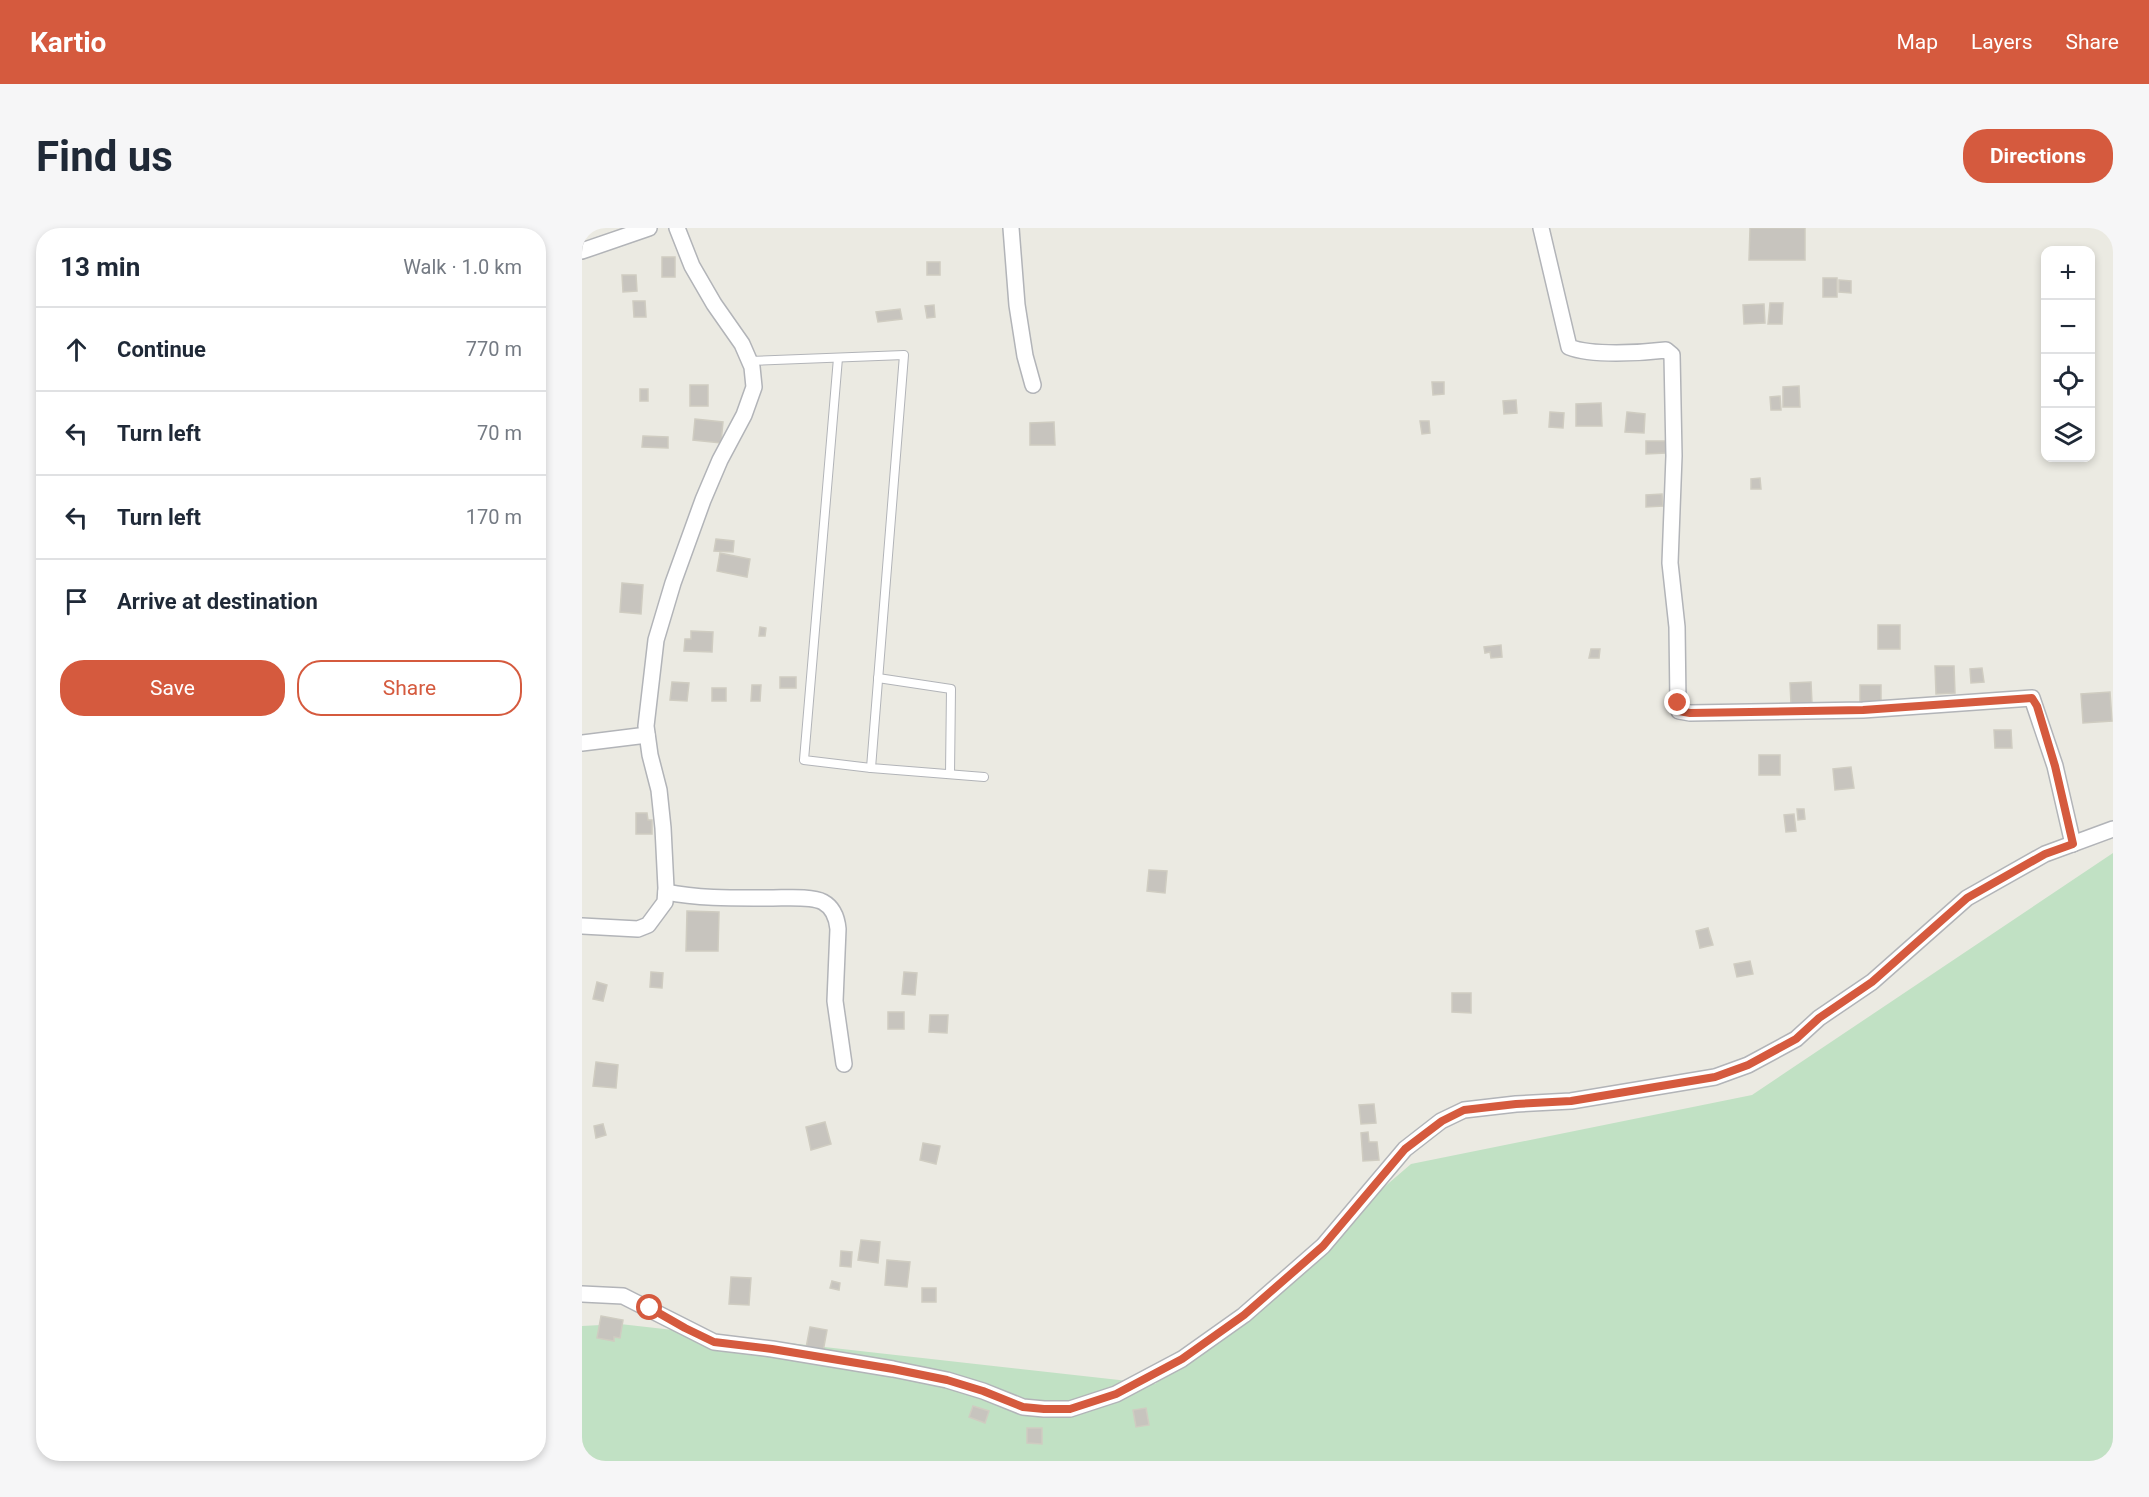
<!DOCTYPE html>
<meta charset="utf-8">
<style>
body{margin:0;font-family:Roboto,sans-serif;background:#f6f6f7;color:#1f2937}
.controls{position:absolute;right:18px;top:18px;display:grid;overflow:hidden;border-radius:12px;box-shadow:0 3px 9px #0003}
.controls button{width:54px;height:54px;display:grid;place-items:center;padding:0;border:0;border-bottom:2px solid #e0e1e3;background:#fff;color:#1f2937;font:30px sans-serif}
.stop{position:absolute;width:18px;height:18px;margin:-14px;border:4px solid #d55a3e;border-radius:50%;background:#fff}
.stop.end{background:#d55a3e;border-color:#fff;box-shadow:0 2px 6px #0008}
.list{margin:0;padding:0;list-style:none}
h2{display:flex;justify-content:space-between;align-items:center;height:78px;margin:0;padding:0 24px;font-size:26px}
h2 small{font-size:20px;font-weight:400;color:#747a83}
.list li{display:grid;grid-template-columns:39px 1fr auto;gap:18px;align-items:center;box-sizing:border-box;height:84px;padding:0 24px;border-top:2px solid #e0e1e3}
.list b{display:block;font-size:22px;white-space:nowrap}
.list em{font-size:20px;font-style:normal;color:#747a83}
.actions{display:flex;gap:12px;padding:18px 24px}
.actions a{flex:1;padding:14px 0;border:2px solid #d55a3e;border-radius:24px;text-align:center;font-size:21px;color:#d55a3e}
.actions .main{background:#d55a3e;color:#fff}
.icon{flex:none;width:33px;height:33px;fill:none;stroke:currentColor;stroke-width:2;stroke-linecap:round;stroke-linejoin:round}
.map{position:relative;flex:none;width:1531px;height:1233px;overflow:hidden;border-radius:24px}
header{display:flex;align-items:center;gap:36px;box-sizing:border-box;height:84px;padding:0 30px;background:#d55a3e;color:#fff}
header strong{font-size:28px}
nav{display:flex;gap:33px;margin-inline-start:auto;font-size:21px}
.intro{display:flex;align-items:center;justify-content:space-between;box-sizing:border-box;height:144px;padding:0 36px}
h1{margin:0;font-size:42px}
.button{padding:15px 27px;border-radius:24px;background:#d55a3e;color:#fff;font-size:21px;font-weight:700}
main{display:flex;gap:36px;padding:0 36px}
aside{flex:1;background:#fff;border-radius:24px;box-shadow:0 3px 9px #0003}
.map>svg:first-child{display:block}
</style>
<header>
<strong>Kartio</strong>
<nav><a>Map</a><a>Layers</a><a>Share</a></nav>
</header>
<div class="intro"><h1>Find us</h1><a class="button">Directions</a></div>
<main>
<aside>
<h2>13 min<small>Walk · 1.0 km</small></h2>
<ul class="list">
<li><svg class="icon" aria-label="ahead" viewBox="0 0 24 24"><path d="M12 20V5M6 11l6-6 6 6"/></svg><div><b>Continue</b></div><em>770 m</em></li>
<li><svg class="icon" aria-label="left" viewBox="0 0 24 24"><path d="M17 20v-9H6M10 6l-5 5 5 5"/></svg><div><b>Turn left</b></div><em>70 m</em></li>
<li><svg class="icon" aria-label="left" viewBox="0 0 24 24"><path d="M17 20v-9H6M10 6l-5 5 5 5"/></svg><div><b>Turn left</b></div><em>170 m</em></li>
<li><svg class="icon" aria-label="arrive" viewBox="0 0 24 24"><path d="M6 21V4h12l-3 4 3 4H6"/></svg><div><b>Arrive at destination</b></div></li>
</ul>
<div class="actions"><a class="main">Save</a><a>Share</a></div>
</aside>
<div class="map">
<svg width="1531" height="1233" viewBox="0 0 1531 1233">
<rect width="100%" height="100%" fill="#ebeae2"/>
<polygon fill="#c1e1c4" points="1531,625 1531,1233 0,1233 0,1098 38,1096 573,1156 829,936 1170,867"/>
<g fill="#c7c4be" stroke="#cfccc1" stroke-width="1.5">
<polygon points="1168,0 1223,0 1223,32 1167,32"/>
<rect x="80" y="29" width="13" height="20"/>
<rect x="345" y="34" width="13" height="13"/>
<polygon points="40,47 54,47 55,63 41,64"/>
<rect x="1241" y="50" width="14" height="19"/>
<polygon points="1257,52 1269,53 1269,65 1257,64"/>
<polygon points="51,73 63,73 64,89 52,89"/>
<polygon points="1188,75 1201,75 1200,96 1186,96"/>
<polygon points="1182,76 1183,95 1162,96 1161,77"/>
<polygon points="352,77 353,89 345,90 343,78"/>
<polygon points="318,81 320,91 296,94 294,84"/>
<polygon points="850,154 862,154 862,166 851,167"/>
<rect x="108" y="157" width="18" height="21"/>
<polygon points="1217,158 1218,179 1201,179 1201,159"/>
<rect x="58" y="161" width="8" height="12"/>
<polygon points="1198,168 1199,182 1189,182 1188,169"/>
<polygon points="934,172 935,185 922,186 921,173"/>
<polygon points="1019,175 1020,198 994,198 994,176"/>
<polygon points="968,184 982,185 981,200 967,199"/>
<polygon points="1045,184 1063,186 1062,205 1043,204"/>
<polygon points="113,191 141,194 139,215 111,212"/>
<polygon points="838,193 847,193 848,205 840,206"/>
<polygon points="472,194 473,217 448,217 448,195"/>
<polygon points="61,208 86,209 86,220 60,219"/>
<polygon points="1064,213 1084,213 1084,225 1064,226"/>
<polygon points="1178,250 1179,261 1169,261 1169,251"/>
<polygon points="1080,266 1081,278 1064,279 1064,267"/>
<polygon points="134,311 152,313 151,324 132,323"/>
<polygon points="138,325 168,331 165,349 135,343"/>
<polygon points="40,355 61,357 59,386 38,384"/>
<rect x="1296" y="397" width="22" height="24"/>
<polygon points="178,399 184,400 183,408 177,408"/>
<polygon points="109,403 131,404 130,424 102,423 103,411 109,411"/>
<polygon points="919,417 920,429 909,430 908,424 903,425 902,419"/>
<polygon points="1009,421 1018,421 1017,430 1007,430"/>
<polygon points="1353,438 1372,438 1373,465 1354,466"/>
<polygon points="1400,440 1402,454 1389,455 1388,441"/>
<rect x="198" y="449" width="16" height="11"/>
<polygon points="90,454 107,455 105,473 88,472"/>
<polygon points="1229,454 1230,475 1209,476 1208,455"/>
<polygon points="170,457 179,457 178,473 169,473"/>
<rect x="1278" y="457" width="21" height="24"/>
<rect x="130" y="460" width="14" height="13"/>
<polygon points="1528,464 1530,493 1501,495 1499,466"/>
<polygon points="1412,502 1429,502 1430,520 1413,520"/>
<rect x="1177" y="527" width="21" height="20"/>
<polygon points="1269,539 1272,560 1253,562 1251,541"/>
<polygon points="1215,581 1222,581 1223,591 1216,592"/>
<polygon points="54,585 65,585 66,592 70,592 70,606 54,606"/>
<polygon points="1212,586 1214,603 1204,604 1202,587"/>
<polygon points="567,642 585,643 583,665 565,663"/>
<polygon points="105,683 137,684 136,723 104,723"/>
<polygon points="1126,700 1131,717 1118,720 1114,703"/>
<polygon points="1168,733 1171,746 1155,749 1152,736"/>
<polygon points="69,744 81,745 80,760 68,759"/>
<polygon points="322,744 335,745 333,767 320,766"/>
<polygon points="15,754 25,757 21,773 11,771"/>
<polygon points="870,765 889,765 889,785 870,784"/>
<rect x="306" y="784" width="16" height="17"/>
<polygon points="348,787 366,787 365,805 347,804"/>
<polygon points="14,834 36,837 34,860 11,858"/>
<polygon points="792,876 794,895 779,896 777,877"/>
<polygon points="243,894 249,916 229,922 224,899"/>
<polygon points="21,896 24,907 14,910 12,898"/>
<polygon points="786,904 787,914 795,914 797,932 781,933 779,905"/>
<polygon points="341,915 358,918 354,936 338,932"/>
<polygon points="279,1012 298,1014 296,1035 276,1032"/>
<polygon points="259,1023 270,1024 269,1039 258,1038"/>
<polygon points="305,1032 328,1034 325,1059 303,1057"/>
<polygon points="149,1049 169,1050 167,1077 147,1076"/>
<polygon points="250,1053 258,1055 257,1062 248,1060"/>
<rect x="340" y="1060" width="14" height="14"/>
<polygon points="19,1088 41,1092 38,1110 32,1109 32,1113 15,1110"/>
<polygon points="228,1099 245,1102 240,1129 223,1125"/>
<polygon points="391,1178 407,1183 403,1195 387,1189"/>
<polygon points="564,1180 567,1197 554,1199 551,1182"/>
<polygon points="445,1200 460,1200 460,1216 445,1215"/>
</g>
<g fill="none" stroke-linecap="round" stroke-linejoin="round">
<g stroke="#b2b4b8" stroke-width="10">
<g id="lane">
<polyline points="256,130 222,532 289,540"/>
<polyline points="167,133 322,127 289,540 402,549"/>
<polyline points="296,450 369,461 368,546"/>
</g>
</g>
<g stroke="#b2b4b8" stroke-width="18">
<g id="street">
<polyline points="429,0 435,77 443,128 451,157"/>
<path d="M959,0L987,119C1009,128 1059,125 1084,122L1090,127L1092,228L1088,335L1095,399L1096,475L1097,483L1108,485L1281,482L1450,470L1473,538L1491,616"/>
<polyline points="0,23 67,0"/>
<polyline points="0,515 65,507"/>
<path d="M84,664C119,671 155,670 191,670C204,670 230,668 241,674C252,680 255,690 256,701L253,773L262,836"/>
<polyline points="0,698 56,701 66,697 83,674 84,660 81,600 77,562 68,527 64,498 74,412 91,355 121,272 138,232 162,187 172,159 170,139 160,116 132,76 110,38 95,0"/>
<polyline points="0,1066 41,1068 132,1114 190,1121 311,1141 365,1152 401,1163 441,1179 462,1181 488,1181 534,1166 600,1131 662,1087 741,1018 823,921 859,893 882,882 934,876 989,873 1133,849 1166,837 1214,811 1237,790 1290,754 1385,670 1463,626 1531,601"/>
</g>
</g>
<use href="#lane" stroke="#fff" stroke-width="8"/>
<use href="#street" stroke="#fff" stroke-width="15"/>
</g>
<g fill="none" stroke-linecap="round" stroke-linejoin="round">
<polyline stroke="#d55a3e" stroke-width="8" points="68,1080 103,1100 132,1114 190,1121 311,1141 365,1152 401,1163 441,1179 462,1181 488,1181 534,1166 600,1131 662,1087 741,1018 823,921 860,893 882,882 934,876 989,873 1133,849 1166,837 1214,811 1237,790 1290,754 1385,670 1463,626 1491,616 1473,538 1455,478 1450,470 1281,482 1108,485 1097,483 1096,475"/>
</g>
</svg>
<div class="controls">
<button>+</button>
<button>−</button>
<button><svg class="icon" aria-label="locate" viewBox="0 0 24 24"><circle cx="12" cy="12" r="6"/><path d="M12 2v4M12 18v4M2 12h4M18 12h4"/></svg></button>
<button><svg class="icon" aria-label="layers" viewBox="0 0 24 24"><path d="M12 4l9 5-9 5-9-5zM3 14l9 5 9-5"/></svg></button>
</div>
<div class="stop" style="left:68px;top:1080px"></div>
<div class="stop end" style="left:1096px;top:475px"></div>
</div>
</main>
